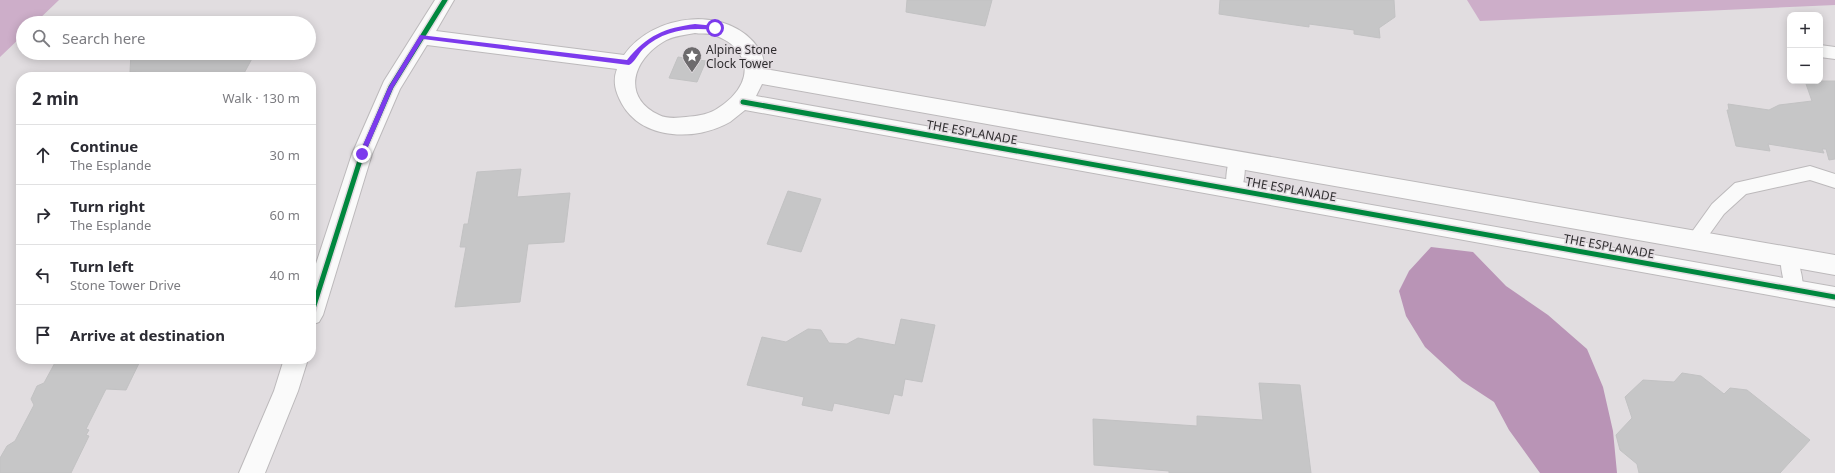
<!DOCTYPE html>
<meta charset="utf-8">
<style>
body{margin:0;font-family:"Noto Sans",sans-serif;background:#f7f7f7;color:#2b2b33}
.controls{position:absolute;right:12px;top:12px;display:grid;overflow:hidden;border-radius:8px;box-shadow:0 2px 10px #0003}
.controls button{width:36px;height:36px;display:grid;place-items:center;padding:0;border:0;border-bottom:1px solid #e1e1e2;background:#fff;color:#2b2b33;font:20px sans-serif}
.stop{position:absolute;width:12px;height:12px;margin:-9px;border:3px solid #7c3aed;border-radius:50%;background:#fff}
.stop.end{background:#7c3aed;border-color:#fff;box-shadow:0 1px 4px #0008}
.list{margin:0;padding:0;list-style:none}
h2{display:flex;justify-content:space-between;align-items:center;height:52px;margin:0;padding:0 16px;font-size:17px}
h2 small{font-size:13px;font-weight:400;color:#7c7c81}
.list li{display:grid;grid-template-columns:26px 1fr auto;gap:12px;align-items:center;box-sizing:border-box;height:60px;padding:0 16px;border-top:1px solid #e1e1e2}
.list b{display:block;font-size:15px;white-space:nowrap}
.list p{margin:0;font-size:13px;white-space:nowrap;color:#7c7c81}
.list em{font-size:13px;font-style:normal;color:#7c7c81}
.icon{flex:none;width:22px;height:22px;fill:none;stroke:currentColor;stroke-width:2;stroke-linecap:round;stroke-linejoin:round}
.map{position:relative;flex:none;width:1835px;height:473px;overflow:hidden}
.search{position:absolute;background:#fff;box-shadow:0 2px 10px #0003;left:16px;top:16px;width:300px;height:44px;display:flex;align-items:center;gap:10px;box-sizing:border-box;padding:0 14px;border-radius:22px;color:#7c7c81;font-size:15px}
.panel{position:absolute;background:#fff;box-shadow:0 2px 10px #0003;left:16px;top:72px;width:300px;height:292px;border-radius:16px}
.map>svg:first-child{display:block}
</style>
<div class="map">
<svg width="1835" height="473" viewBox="0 0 1835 473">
<rect width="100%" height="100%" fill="#e1dde0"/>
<g fill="#cdaec9">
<polygon points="0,0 59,0 35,23 23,23 23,35 0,57"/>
<polygon points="1467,0 1835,0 1835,5 1480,21"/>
</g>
<polygon fill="#b994b6" points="1431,247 1473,252 1506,286 1548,315 1587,349 1603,387 1613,431 1617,473 1540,473 1509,430 1494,402 1462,381 1425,347 1406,316 1399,291 1409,271"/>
<g fill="#c6c6c7" stroke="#c2c2c3">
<polygon points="907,0 992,0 985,26 906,12"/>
<polygon points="1220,0 1394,0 1395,17 1379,28 1380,38 1354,34 1354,30 1309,24 1309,27 1219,14"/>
<polygon points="131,53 255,53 242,77 176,77 177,74 130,72"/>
<polygon points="678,57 706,61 697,82 669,78"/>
<polygon points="1805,81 1835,81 1835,159 1829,160 1826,149 1822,149 1824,153 1768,144 1770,151 1736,146 1727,110 1729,110 1728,104 1769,110 1779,105 1812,101"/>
<polygon points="521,169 517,197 570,193 564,242 528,244 520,302 455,307 466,247 460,247 464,224 468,224 477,172"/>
<polygon points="788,191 821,199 801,252 767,244"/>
<polygon points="901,319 935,325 922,382 905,379 902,396 894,394 889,414 834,403 832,411 802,405 804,397 747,385 762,337 786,342 808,329 821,330 829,343 847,344 858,338 895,345"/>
<polygon points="57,359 141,359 126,390 106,389 86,429 89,430 86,435 89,436 71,473 0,473 0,458 7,446 15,441 34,405 31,399 37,386 44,383"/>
<polygon points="1682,373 1701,376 1724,394 1730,388 1747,390 1810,440 1780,473 1639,473 1637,464 1620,450 1616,435 1632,418 1625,397 1643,380 1674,382"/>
<polygon points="1259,383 1300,385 1311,473 1169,473 1169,471 1094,465 1093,419 1197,426 1197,416 1263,420"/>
</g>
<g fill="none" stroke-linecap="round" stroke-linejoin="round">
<g stroke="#bcb9bb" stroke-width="2">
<g id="service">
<polygon points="1820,45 1835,47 1835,59 1820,57"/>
<path d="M1237,152L1243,154C1247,164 1244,185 1240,194L1234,196L1228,194C1224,185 1227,164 1231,154Z"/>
<polygon points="1810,166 1835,174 1835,188 1810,180 1746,194 1724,214 1701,246 1695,248 1689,246 1686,241 1689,236 1712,204 1735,183"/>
<path d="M1788,250L1794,252C1799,262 1806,285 1801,295L1795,298L1789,295C1784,286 1778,261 1782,252Z"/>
</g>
</g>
<g stroke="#bcb9bb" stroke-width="2">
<g id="minor">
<path d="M435,0H454L436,31L624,55C653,13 729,4 759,49C763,54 764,62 765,69L1835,255V275L762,84L756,96L1835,287V307L745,110C740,114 735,118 730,122C697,141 643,141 622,104C616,93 612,82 617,69L427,45L400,89L372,154L323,315L319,322L311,325V279L352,154L384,81ZM695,33C700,34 705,33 710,34C719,36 731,42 736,49C756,72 738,97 715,110C706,115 696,116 686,117C677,118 667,119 659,115C621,97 633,60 663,42C672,36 684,35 695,33Z"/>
<polygon points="284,359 308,359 298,391 265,473 239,473 274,391"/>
</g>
</g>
<use href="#service" fill="#fafafa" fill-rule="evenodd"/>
<use href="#minor" fill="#fafafa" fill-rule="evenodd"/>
<g stroke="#e2dce1" stroke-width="8">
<g id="cycleway">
<polyline points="743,102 1835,297"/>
<polyline points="311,315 362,154 391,87 445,0"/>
</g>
</g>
<use href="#cycleway" stroke="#00873e" stroke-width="5"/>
</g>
<path fill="#7c3aed" d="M695,24L715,26L718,28L715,30C688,27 664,30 643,49C638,54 635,62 629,65L423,39L393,88L364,156H360L359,154L388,88L420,35L627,60C647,35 665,28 695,24Z"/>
<defs>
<g id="sight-pin" transform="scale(1)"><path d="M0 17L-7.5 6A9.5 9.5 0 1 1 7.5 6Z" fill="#6d6b6d" stroke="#e2dce1"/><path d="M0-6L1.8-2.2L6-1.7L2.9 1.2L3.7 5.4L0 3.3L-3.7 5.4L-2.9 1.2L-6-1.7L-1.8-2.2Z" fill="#fff"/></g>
</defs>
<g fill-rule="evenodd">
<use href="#sight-pin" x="692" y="56"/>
</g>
<g text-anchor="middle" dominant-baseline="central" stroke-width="3" stroke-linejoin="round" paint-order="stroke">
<g font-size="12" fill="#2f2d2f" stroke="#e2dce1" text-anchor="start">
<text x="706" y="49">Alpine Stone<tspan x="706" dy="14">Clock Tower</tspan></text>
</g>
<g font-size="12" fill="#2f2d2f" stroke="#e2dce1">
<text transform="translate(972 132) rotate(10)">THE ESPLANADE</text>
<text transform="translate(1291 189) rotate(10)">THE ESPLANADE</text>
<text transform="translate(1609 246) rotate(10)">THE ESPLANADE</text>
</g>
</g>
</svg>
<div class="controls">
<button>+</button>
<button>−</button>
</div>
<div class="stop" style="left:715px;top:28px"></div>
<div class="stop end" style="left:362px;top:154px"></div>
<div class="search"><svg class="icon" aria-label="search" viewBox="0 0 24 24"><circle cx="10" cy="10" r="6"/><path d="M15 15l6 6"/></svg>Search here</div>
<section class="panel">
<h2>2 min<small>Walk · 130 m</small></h2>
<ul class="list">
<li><svg class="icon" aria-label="ahead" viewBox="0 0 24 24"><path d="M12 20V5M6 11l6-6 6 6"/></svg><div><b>Continue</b><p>The Esplande</p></div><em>30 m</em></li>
<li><svg class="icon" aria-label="right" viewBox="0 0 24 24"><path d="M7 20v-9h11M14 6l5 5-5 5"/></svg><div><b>Turn right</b><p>The Esplande</p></div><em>60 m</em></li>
<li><svg class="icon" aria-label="left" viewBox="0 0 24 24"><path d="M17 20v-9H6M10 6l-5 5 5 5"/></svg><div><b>Turn left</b><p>Stone Tower Drive</p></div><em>40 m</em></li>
<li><svg class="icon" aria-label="arrive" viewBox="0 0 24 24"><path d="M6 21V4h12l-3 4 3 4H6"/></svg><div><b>Arrive at destination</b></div></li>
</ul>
</section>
</div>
